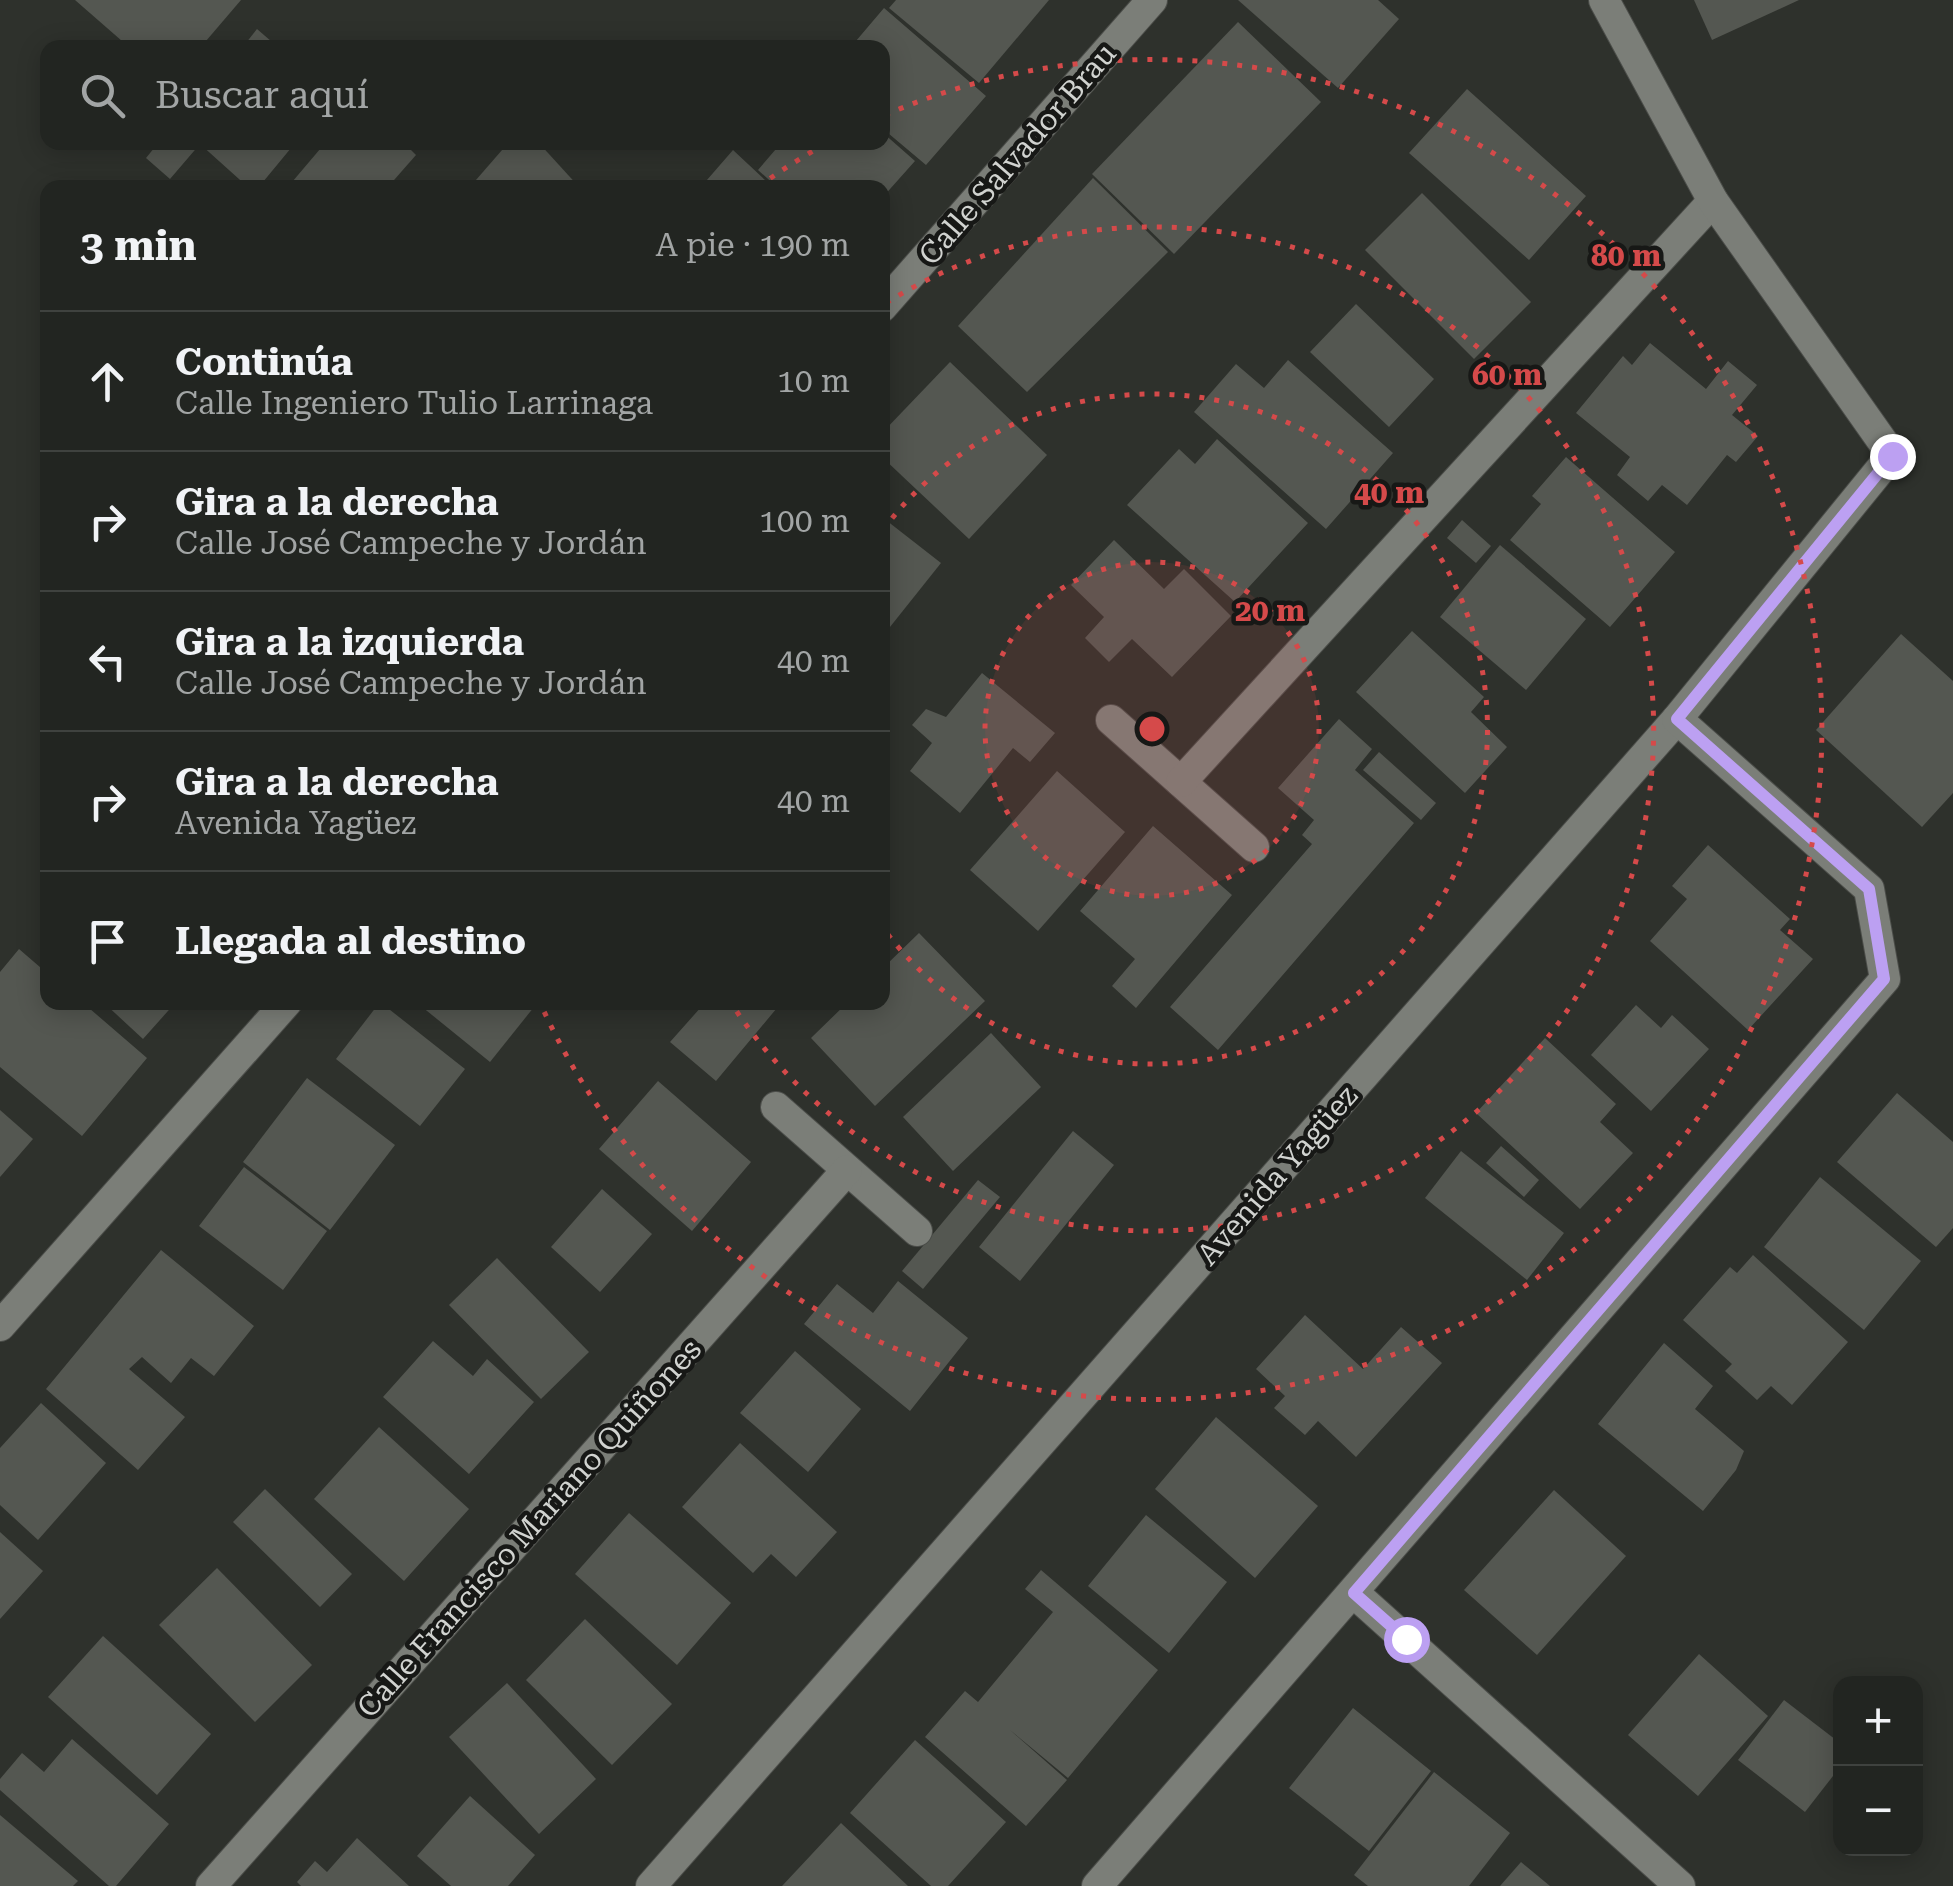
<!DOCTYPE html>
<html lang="es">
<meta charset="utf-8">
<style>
body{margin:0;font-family:"Roboto Serif",serif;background:#2a2d2a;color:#f1f3f6}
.controls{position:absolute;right:30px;bottom:30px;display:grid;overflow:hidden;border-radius:20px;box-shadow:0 5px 25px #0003}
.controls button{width:90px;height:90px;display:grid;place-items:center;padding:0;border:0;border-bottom:2px solid #3f423f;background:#222521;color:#f1f3f6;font:50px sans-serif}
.stop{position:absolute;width:30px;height:30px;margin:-22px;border:8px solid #bca0f2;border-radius:50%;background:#fff}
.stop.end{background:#bca0f2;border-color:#fff;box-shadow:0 2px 10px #0008}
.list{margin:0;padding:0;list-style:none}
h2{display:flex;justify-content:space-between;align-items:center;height:130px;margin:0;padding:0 40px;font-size:42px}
h2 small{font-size:32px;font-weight:400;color:#a2a5a5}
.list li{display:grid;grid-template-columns:65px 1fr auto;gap:30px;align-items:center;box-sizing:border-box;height:140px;padding:0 40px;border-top:2px solid #3f423f}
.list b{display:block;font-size:38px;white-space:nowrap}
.list p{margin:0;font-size:32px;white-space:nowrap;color:#a2a5a5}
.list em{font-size:32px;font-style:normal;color:#a2a5a5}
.icon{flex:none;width:55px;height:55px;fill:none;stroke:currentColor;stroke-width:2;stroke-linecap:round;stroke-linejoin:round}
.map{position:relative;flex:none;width:1953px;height:1886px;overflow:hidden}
.search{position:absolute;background:#222521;box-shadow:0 5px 25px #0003;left:40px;top:40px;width:850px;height:110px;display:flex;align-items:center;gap:25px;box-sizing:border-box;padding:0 35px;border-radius:20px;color:#a2a5a5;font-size:38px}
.panel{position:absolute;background:#222521;box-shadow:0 5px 25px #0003;left:40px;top:180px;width:850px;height:830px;border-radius:20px}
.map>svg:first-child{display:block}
</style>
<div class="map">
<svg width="1953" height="1886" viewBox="0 0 1953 1886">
<rect width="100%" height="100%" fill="#2e312c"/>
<g fill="#545751">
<polygon points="75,0 241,0 200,48 130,48"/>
<polygon points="896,0 1049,0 979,83 889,8"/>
<polygon points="1238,0 1378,0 1399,19 1338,88"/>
<polygon points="1694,0 1799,0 1712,40"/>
<polygon points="884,8 986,96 926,165 882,128 882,48 850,48"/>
<polygon points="1238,22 1321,102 1174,254 1092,174"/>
<polygon points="257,29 279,48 242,48"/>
<polygon points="1467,89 1586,196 1529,260 1409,153"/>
<polygon points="882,132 915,161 882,198 882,188 778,188 758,170 782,142 882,142"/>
<polygon points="159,142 296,142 258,188 249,188 200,144 170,179 146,158"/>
<polygon points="326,142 403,142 416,155 387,188 287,188"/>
<polygon points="509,142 538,142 580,188 469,188"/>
<polygon points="733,150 766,181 774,188 700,188"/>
<polygon points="1093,178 1168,252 1027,392 958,326"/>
<polygon points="1422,193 1531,302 1474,359 1365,250"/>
<polygon points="1356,304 1434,379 1389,427 1310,352"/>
<polygon points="1650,343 1706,389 1728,361 1757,385 1732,415 1758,436 1736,462 1727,455 1687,505 1662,485 1648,501 1617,475 1630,457 1576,413 1623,356 1632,365"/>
<polygon points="1288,360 1393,453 1326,529 1194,412 1236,364 1264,388"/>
<polygon points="950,362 1047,455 969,539 882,457 882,433"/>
<polygon points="1217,439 1308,523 1235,602 1127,505 1179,449 1195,464"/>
<polygon points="1566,457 1675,552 1610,627 1510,540 1541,504 1532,496"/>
<polygon points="882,517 941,563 882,637"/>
<polygon points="1462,520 1491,546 1476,563 1447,538"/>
<polygon points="1114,540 1164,589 1184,569 1231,616 1172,677 1132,639 1109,662 1085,638 1104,617 1071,585"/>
<polygon points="1500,545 1586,619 1526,690 1440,617"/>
<polygon points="1412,631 1484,697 1471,712 1507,747 1465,793 1356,692"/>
<polygon points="1901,634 1953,681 1953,793 1922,827 1816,730"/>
<polygon points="982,673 1055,733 1030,762 1013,748 960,813 910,771 932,743 912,725 926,709 946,717"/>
<polygon points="1339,719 1372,749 1355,770 1414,823 1218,1050 1170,1007 1312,844 1302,835 1314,820 1278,788"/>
<polygon points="1379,752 1436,803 1421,820 1363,770"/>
<polygon points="1057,771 1125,832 1038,931 970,870"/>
<polygon points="1153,826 1232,895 1136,1008 1112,986 1135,959 1080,911"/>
<polygon points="1708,845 1790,919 1780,930 1813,959 1748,1030 1650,941 1687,899 1672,886"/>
<polygon points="919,933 985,1001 875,1106 811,1038 848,1002 882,1002 882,969"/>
<polygon points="19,949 48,974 48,1002 82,1002 147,1058 82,1136 0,1067 0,972"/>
<polygon points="103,1002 176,1002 143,1039"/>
<polygon points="380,1002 465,1069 420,1126 336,1059"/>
<polygon points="416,1002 538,1002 490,1062"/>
<polygon points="698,1002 782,1002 716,1081 670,1042 702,1006"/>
<polygon points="1636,1005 1661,1028 1672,1015 1709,1049 1651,1111 1591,1055"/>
<polygon points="991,1033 1041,1087 953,1171 903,1117"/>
<polygon points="1545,1038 1616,1104 1600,1122 1633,1153 1580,1209 1476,1113"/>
<polygon points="307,1078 395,1145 330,1230 243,1162"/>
<polygon points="658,1081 751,1162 692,1231 599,1149"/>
<polygon points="1897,1093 1953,1142 1953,1228 1936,1247 1837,1162"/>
<polygon points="0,1110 33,1139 0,1177"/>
<polygon points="1073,1131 1114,1165 1020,1281 979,1247"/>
<polygon points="1501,1146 1539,1180 1524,1197 1486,1163"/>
<polygon points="1461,1151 1564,1233 1527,1280 1425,1198"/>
<polygon points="244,1167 327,1231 283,1290 199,1226"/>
<polygon points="1820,1177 1921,1261 1864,1330 1764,1247"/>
<polygon points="978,1180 1000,1197 923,1289 902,1271"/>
<polygon points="602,1189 652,1234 600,1292 551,1247"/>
<polygon points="161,1250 254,1326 214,1376 191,1358 171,1383 142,1357 129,1369 185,1417 138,1470 46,1389"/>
<polygon points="1753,1255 1848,1342 1792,1405 1771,1386 1757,1400 1725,1371 1732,1364 1683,1320 1730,1267 1737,1273"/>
<polygon points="497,1258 589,1352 541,1399 449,1305"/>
<polygon points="898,1281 968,1338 910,1411 804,1324 837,1284 873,1313"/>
<polygon points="1305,1315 1363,1369 1401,1327 1442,1363 1356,1457 1318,1421 1305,1435 1274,1408 1285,1396 1256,1369"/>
<polygon points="433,1341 473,1376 487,1359 534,1402 469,1474 383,1397"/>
<polygon points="1664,1343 1713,1386 1695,1409 1744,1451 1736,1470 1703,1511 1598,1424"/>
<polygon points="795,1351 861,1409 808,1472 740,1413"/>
<polygon points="41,1403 106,1463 38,1540 0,1505 0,1448"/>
<polygon points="1216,1417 1318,1506 1255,1578 1155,1489"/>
<polygon points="379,1427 469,1509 404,1581 314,1499"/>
<polygon points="740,1443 837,1532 796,1577 771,1554 753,1573 682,1507"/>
<polygon points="265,1489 352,1574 320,1607 233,1522"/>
<polygon points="1554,1490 1626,1556 1537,1655 1464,1590"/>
<polygon points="629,1513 731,1603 677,1665 575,1574"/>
<polygon points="1146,1515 1227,1582 1169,1653 1088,1586"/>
<polygon points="0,1532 43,1571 0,1619"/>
<polygon points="217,1568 312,1665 255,1722 159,1625"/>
<polygon points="1041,1570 1158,1670 1068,1778 1010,1730 1067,1780 1026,1826 925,1737 965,1691 978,1702 1053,1612 1025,1589"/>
<polygon points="585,1619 672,1704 612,1765 526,1680"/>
<polygon points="103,1636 211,1734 157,1795 48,1697"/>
<polygon points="1699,1654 1768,1716 1698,1796 1628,1735"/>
<polygon points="507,1683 596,1779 539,1834 449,1737"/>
<polygon points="1784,1700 1840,1743 1840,1767 1805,1812 1738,1760"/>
<polygon points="1353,1708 1431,1771 1369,1851 1289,1788"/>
<polygon points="72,1739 169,1824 116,1886 109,1886 0,1790 0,1779 22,1753 44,1772"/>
<polygon points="915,1740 1006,1822 948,1886 931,1886 850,1813"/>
<polygon points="1434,1772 1510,1833 1469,1886 1368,1886 1354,1875"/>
<polygon points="470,1796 535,1855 508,1886 451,1886 417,1856"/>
<polygon points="0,1815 78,1881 73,1886 0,1886"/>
<polygon points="841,1823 908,1886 782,1886"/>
<polygon points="357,1838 409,1886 301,1886 297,1882 315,1861 327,1872"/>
<polygon points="1521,1862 1550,1886 1500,1886"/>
</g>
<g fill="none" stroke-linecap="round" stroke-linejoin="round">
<g stroke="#4b4d49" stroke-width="32">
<g id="street">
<polyline points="882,307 1152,0"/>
<polyline points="1111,720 1254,847"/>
<polyline points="1181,782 1713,201"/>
<polyline points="776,1107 917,1231"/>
<polyline points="0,1326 287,1002"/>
<polyline points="1354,1593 1680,1886"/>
<polyline points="211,1886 847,1170"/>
<polyline points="651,1886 1677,719 1892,455 1713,201 1604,0"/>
<polyline points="1097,1886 1885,979 1869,889 1677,719"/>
</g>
</g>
<use href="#street" stroke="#7b7e78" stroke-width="30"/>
</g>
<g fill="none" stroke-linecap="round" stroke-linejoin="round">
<polyline stroke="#bca0f2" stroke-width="12" points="1406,1639 1354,1593 1884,979 1869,889 1677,719 1892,456"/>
</g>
<circle cx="1152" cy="729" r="167" fill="#d54a4a" fill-opacity=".12"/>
<g fill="none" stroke="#d54a4a" stroke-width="5" stroke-dasharray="5 10">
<circle cx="1152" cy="729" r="167"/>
<path d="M883 530A335 335 0 1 1 883 928"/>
<path d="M886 303A502 502 0 1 1 733 1006"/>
<path d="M758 187A670 670 0 0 1 827 143M885 115A670 670 0 1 1 542 1007"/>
</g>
<g text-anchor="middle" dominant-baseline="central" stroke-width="9" stroke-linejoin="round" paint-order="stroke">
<g font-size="30" fill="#d1d3d0" stroke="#171816">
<text transform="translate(1017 154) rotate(-49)">Calle Salvador Brau</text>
<text transform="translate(1277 1175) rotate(-49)">Avenida Yagüez</text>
<text transform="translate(529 1528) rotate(-48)">Calle Francisco Mariano Quiñones</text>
</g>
</g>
<circle cx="1152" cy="729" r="15" fill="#d54a4a" stroke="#171816" stroke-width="5"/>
<g font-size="30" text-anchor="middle" font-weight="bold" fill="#d54a4a" stroke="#171816" stroke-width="9" stroke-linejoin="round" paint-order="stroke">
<text x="1626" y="266">80 m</text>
<text x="1507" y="385">60 m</text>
<text x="1389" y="503">40 m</text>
<text x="1270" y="621">20 m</text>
</g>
</svg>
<div class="controls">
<button>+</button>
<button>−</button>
</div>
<div class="stop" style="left:1406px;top:1639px"></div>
<div class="stop end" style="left:1892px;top:456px"></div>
<div class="search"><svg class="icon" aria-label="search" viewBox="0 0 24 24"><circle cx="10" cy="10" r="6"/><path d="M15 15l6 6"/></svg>Buscar aquí</div>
<section class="panel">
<h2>3 min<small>A pie · 190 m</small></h2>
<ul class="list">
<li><svg class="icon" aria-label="ahead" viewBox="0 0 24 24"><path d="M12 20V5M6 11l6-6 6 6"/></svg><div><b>Continúa</b><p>Calle Ingeniero Tulio Larrinaga</p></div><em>10 m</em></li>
<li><svg class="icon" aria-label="right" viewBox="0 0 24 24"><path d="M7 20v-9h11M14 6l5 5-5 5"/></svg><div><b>Gira a la derecha</b><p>Calle José Campeche y Jordán</p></div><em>100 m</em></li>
<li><svg class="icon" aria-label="left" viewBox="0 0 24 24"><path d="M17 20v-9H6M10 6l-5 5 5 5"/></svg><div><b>Gira a la izquierda</b><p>Calle José Campeche y Jordán</p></div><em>40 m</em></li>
<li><svg class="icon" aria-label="right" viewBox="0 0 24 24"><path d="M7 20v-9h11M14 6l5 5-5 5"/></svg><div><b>Gira a la derecha</b><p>Avenida Yagüez</p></div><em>40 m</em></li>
<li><svg class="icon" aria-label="arrive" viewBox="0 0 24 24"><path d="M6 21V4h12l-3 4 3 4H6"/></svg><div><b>Llegada al destino</b></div></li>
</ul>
</section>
</div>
